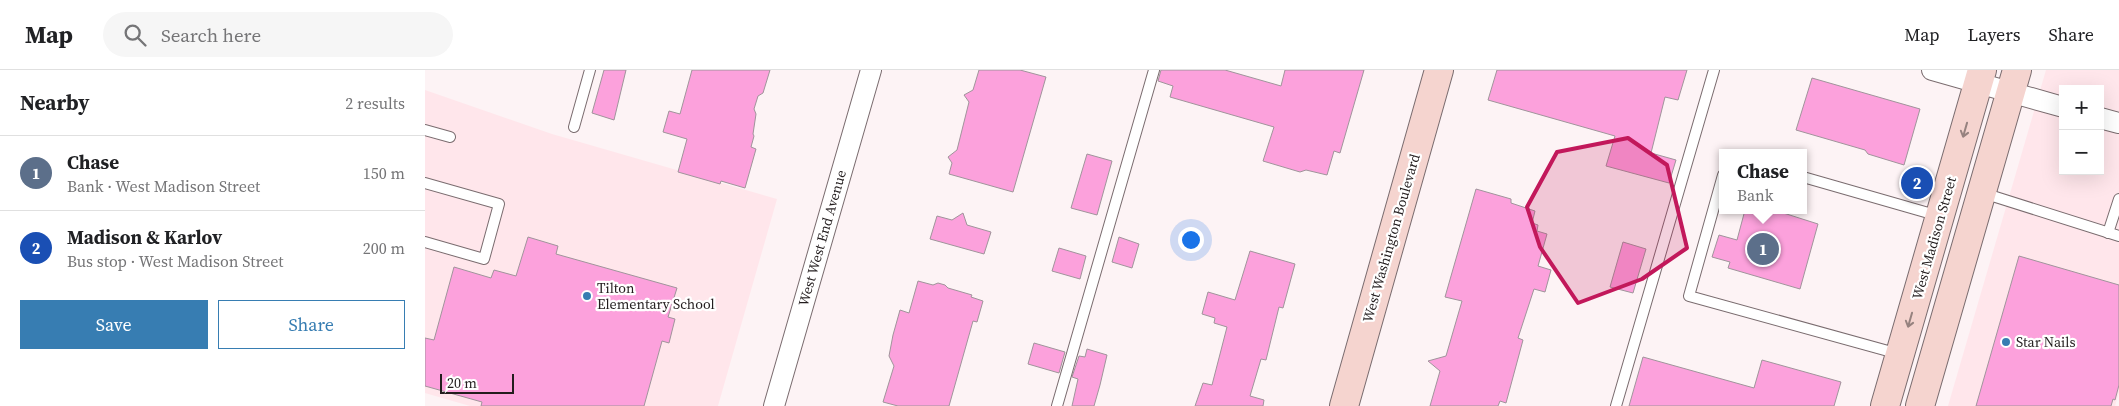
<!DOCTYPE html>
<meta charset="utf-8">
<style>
body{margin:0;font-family:"Source Serif 4",serif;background:#f6f6f6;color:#202124}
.controls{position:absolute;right:15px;top:15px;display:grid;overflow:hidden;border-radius:0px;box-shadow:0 5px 20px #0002}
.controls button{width:45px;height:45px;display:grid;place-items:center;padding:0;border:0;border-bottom:1px solid #e0e0e0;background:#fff;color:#202124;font:25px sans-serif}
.scale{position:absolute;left:15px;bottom:12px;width:74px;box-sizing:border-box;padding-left:5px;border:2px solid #231d1e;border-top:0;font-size:14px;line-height:18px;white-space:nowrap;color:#231d1e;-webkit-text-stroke:4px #fff;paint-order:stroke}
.you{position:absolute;left:765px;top:169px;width:18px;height:18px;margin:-12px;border:4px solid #fff;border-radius:50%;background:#1a73e8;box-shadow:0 0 0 8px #1a73e833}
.badge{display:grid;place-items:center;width:32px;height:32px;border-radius:50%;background:#377db2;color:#fff;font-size:16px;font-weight:700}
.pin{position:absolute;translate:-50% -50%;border:2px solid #fff;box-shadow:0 1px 5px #0006}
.popup{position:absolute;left:1294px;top:79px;width:88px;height:65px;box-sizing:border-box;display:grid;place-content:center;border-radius:0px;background:#fff;filter:drop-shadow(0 1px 4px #0005);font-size:16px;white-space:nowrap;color:#757577}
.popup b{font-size:19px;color:#202124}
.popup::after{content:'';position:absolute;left:50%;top:100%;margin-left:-10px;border:10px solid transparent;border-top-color:#fff}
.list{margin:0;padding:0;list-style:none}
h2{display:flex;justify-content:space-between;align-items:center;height:65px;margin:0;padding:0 20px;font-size:21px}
h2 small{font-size:16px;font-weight:400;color:#757577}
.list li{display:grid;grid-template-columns:32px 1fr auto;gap:15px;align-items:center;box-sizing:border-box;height:75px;padding:0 20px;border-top:1px solid #e0e0e0}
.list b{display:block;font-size:19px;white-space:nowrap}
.list p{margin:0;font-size:16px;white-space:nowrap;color:#757577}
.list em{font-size:16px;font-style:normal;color:#757577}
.actions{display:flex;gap:10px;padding:15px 20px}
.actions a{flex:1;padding:11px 0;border:1px solid #377db2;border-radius:0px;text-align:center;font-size:18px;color:#377db2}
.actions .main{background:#377db2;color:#fff}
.icon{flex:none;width:28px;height:28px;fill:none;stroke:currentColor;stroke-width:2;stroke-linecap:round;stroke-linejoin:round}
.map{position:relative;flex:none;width:1694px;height:336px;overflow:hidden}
header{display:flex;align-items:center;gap:30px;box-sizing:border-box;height:70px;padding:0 25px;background:#fff;border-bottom:1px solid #e0e0e0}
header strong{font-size:24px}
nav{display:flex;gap:28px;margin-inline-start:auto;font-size:18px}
.search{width:350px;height:45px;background:#f6f6f6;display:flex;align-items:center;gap:12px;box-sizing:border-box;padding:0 18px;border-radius:28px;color:#757577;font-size:19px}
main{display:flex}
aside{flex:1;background:#fff}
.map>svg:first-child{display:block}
</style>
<header>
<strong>Map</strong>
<div class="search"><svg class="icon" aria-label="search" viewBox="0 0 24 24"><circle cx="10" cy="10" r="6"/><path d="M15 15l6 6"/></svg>Search here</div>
<nav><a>Map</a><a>Layers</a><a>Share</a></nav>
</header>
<main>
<aside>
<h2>Nearby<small>2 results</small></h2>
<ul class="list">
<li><span class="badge" style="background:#5c6f8a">1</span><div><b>Chase</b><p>Bank · West Madison Street</p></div><em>150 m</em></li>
<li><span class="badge" style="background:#1a4fb4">2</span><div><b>Madison &amp; Karlov</b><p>Bus stop · West Madison Street</p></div><em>200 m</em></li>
</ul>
<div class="actions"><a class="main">Save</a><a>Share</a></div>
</aside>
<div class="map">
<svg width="1694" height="336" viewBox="0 0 1694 336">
<rect width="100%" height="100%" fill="#fdf3f5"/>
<g fill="#ffe6eb" fill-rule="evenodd">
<path d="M1621,0H1694V322L1690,336H1523ZM1638,19H1675V101H1638Z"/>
<polygon points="0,20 127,64 352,129 293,336 45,336 0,323"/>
</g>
<g fill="#fca1dc" stroke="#a0949b">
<polygon points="179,0 201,0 189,50 167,43"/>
<polygon points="267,0 345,0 338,23 333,26 329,39 331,44 328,64 329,66 326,77 331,79 320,118 296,111 295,114 253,102 262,69 238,62 244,41 255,44"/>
<polygon points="554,0 595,0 621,7 588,122 524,104 527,93 523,87 532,80 544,32 539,25 548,20"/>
<polygon points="736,0 800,0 856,16 860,0 939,0 915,83 909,81 902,105 881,100 875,102 838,91 849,57 745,27 748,16 733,11"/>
<polygon points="1072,0 1262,0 1253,30 1240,27 1226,83 1251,90 1244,113 1181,96 1190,66 1063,30"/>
<polygon points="1387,8 1495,39 1479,95 1443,84 1440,80 1371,60"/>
<polygon points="662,84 687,91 672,145 646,138"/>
<polygon points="1051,119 1086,129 1086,133 1110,141 1107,153 1113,155 1112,161 1122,164 1113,196 1126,200 1120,222 1109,219 1093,268 1098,270 1081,333 1075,331 1073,336 1005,336 1015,301 1003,291 1021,286 1037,231 1020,227"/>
<polygon points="1320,140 1349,140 1393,154 1375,219 1303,198 1305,192 1287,187 1294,165 1312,170"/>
<polygon points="538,143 542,155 566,162 559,184 505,169 512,146 527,150"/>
<polygon points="103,167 133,176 131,184 252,218 243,247 250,249 244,273 237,271 219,336 56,336 57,332 0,316 0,268 9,270 29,197 66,208 69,200 91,206"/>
<polygon points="694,167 714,174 707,198 687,192"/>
<polygon points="1198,172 1221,179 1208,223 1185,217"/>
<polygon points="634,178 661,186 655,209 627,201"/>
<polygon points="825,181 870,194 858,238 854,237 841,290 836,289 825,326 839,330 838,336 770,336 778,313 787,315 802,257 789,253 790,248 777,244 783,222 810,230"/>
<polygon points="1594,186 1694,215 1694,315 1690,330 1688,329 1686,336 1551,336"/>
<polygon points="493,211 508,215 513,213 520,215 523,218 547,225 546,227 558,231 552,252 548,251 524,336 473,336 458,332 469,296 464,286 468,265 475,240 484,243"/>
<polygon points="609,273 640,282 634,303 603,294"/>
<polygon points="662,279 682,285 675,315 669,336 647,336 653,309 647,307 654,286 660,287"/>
<polygon points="1218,287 1329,318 1337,290 1416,312 1409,336 1204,336"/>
</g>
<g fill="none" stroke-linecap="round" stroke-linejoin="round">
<g stroke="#7a6c6f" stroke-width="12">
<g id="lane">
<polyline points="149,57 165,0"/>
<polyline points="0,60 25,67"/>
<polyline points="1298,105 1264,226 1474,284"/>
<polyline points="1378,107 1514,146"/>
<polyline points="0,113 74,134 59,189 0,172"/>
<polyline points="1558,123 1694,166"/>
<polyline points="1683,163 1694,129"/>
<polyline points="632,336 729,0"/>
<polyline points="1191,336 1289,0"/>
</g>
</g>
<g stroke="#7a6c6f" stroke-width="22">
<g id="street">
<polyline points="1507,0 1638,37"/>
<polyline points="1675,48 1694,53"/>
<polyline points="349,336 446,0"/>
</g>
</g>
<g stroke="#7a6c6f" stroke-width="30">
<g id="secondary">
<polyline points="919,336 1014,0"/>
<polyline points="1460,336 1557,0"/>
<polyline points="1495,336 1592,0"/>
</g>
</g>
<use href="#lane" stroke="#fff" stroke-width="10"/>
<use href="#street" stroke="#fff" stroke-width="20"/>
<use href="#secondary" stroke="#f5d4cf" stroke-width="28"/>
</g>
<defs><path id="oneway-shaft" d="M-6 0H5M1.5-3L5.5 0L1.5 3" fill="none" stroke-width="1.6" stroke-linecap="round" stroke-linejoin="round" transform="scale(1.25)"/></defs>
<g stroke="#96827f">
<use href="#oneway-shaft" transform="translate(1540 60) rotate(106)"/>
<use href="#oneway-shaft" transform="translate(1485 250) rotate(106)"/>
</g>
<path fill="#c2185b" fill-opacity="0.2" stroke="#c2185b" stroke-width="4" stroke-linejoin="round" d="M1203,68L1242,95L1262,178L1217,209L1153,233L1115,177L1102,137L1132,82Z"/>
<g fill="#377db2" stroke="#fff" stroke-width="2">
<circle cx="162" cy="226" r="5"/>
<circle cx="1581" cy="272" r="5"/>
</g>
<g text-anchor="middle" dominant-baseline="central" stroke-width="4.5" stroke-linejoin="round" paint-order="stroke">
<g font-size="14" fill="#231d1e" stroke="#fff">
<text transform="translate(397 168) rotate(-74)">West West End Avenue</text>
<text transform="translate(966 168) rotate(-74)">West Washington Boulevard</text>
<text transform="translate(1509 168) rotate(-74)">West Madison Street</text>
</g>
<g font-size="14" fill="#231d1e" stroke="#fff" text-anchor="start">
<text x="172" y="218">Tilton<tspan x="172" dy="16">Elementary School</tspan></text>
<text x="1591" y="272">Star Nails</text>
</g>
</g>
</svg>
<div class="controls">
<button>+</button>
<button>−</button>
</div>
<div class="scale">20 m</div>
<div class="you"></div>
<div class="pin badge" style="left:1338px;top:179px;background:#5c6f8a">1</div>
<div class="popup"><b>Chase</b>Bank</div>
<div class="pin badge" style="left:1492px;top:113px;background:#1a4fb4">2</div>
</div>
</main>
